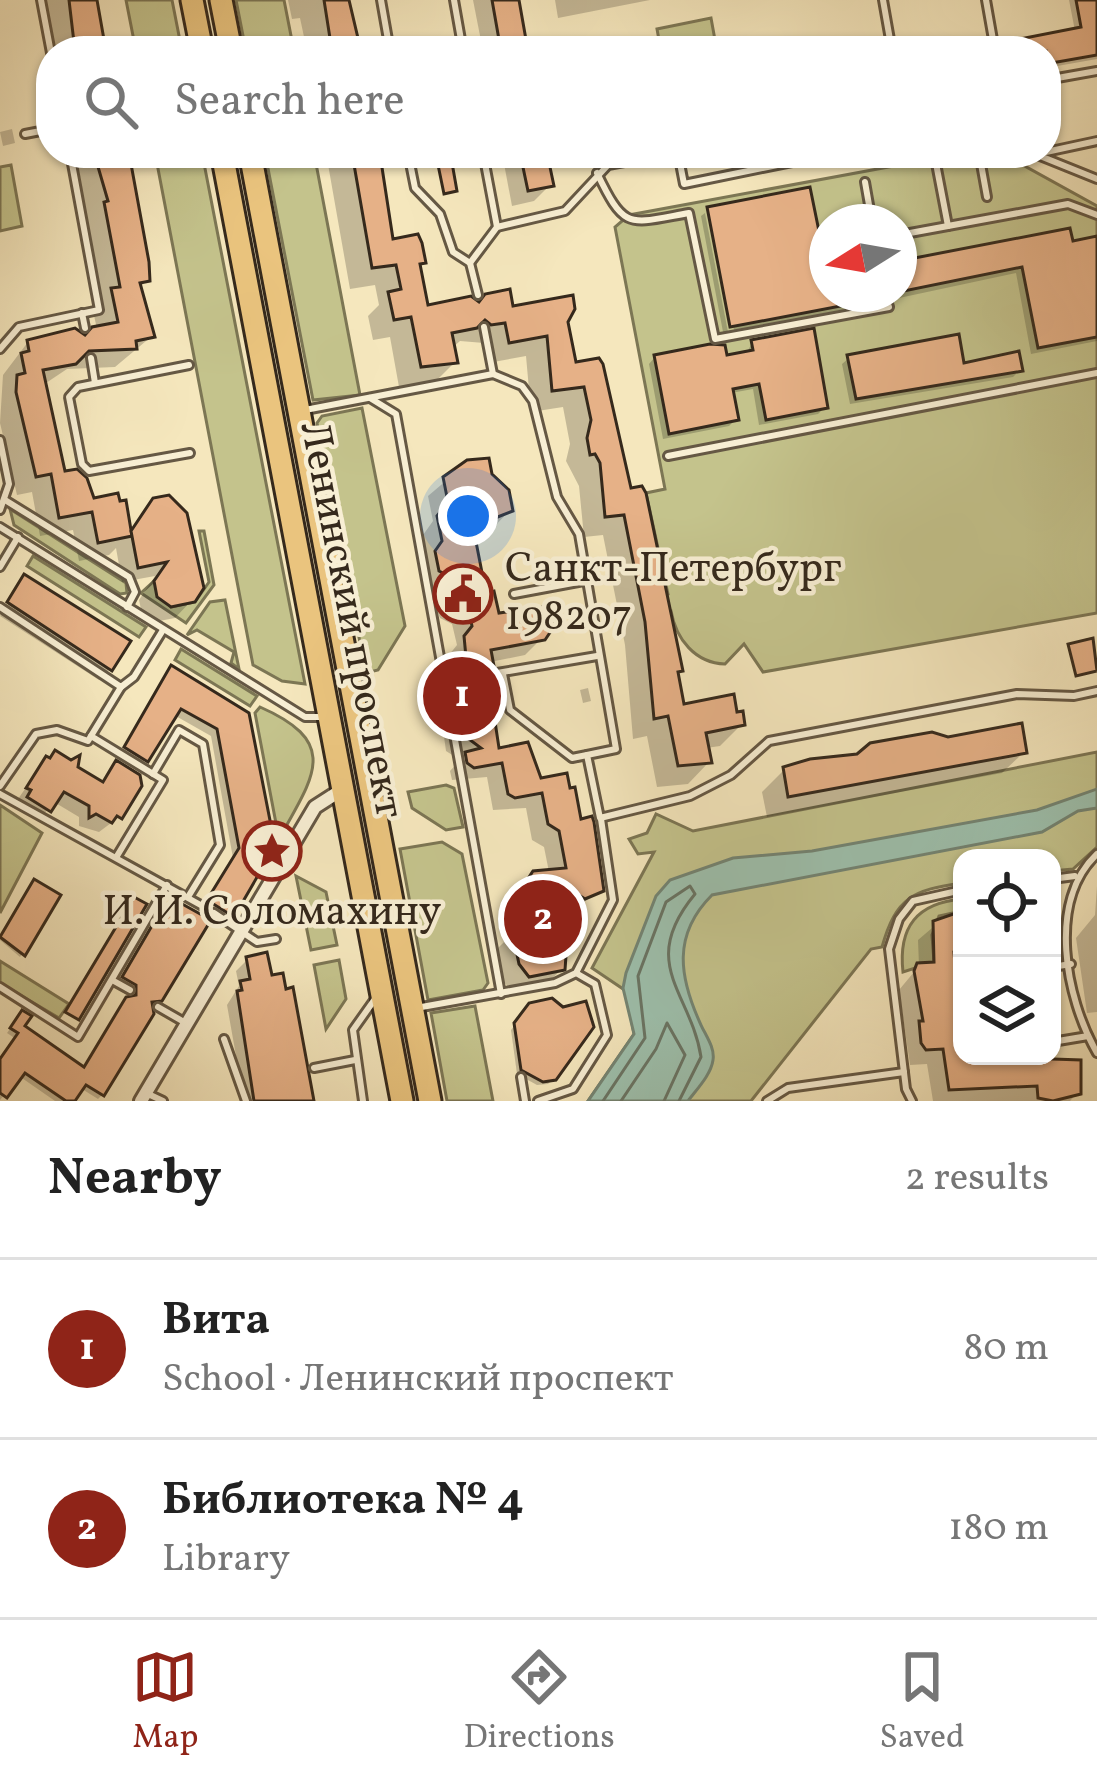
<!DOCTYPE html>
<meta charset="utf-8">
<style>
body{margin:0;font-family:Vollkorn,serif;background:#f6f6f6;color:#222}
.controls{position:absolute;right:36px;bottom:36px;display:grid;overflow:hidden;border-radius:24px;box-shadow:0 3px 9px #0004}
.controls button{width:108px;height:108px;display:grid;place-items:center;padding:0;border:0;border-bottom:3px solid #e0e0e0;background:#fff;color:#222;font:60px sans-serif}
.compass{position:absolute;left:809px;top:204px;width:108px;height:108px;border-radius:50%;background:#fff;box-shadow:0 3px 9px #0004;rotate:259deg}
.you{position:absolute;left:468px;top:516px;width:42px;height:42px;margin:-30px;border:9px solid #fff;border-radius:50%;background:#1a73e8;box-shadow:0 0 0 18px #1a73e833}
.badge{display:grid;place-items:center;width:78px;height:78px;border-radius:50%;background:#8f2418;color:#fff;font-size:39px;font-weight:700}
.pin{position:absolute;translate:-50% -50%;border:6px solid #fff;box-shadow:0 3px 12px #0006}
.list{margin:0;padding:0;list-style:none}
h2{display:flex;justify-content:space-between;align-items:center;height:156px;margin:0;padding:0 48px;font-size:51px}
h2 small{font-size:39px;font-weight:400;color:#767676}
.list li{display:grid;grid-template-columns:78px 1fr auto;gap:36px;align-items:center;box-sizing:border-box;height:180px;padding:0 48px;border-top:3px solid #e0e0e0}
.list b{display:block;font-size:45px;white-space:nowrap}
.list p{margin:0;font-size:39px;white-space:nowrap;color:#767676}
.list em{font-size:39px;font-style:normal;color:#767676}
.icon{flex:none;width:66px;height:66px;fill:none;stroke:currentColor;stroke-width:2;stroke-linecap:round;stroke-linejoin:round}
.map{position:relative;flex:none;width:1097px;height:1101px;overflow:hidden}
.search{position:absolute;background:#fff;box-shadow:0 3px 9px #0004;left:36px;right:36px;top:36px;height:132px;display:flex;align-items:center;gap:30px;box-sizing:border-box;padding:0 42px;border-radius:48px;color:#767676;font-size:45px}
.sheet{height:516px;background:#fff}
nav{display:flex;justify-content:space-around;align-items:center;box-sizing:border-box;height:168px;border-top:3px solid #e0e0e0;background:#fff;font-size:33px;color:#767676}
nav a{display:grid;justify-items:center;gap:6px}
nav .on{color:#8f2418}
.map>svg:first-child{display:block}
</style>
<div class="map">
<svg width="1097" height="1101" viewBox="0 0 1097 1101">
<rect width="100%" height="100%" fill="#f5e7bd"/>
<filter id="stains"><feTurbulence type="fractalNoise" baseFrequency=".00167" numOctaves="4"/><feColorMatrix values="0 0 0 0 .2 0 0 0 0 .09 0 0 0 0 .02 0 0 0 .5 -.17"/></filter>
<radialGradient id="worn" r=".72"><stop offset=".6" stop-color="#630" stop-opacity="0"/><stop offset="1" stop-color="#630" stop-opacity=".3"/></radialGradient>
<g fill="#c4c38c" stroke="#7c7654" stroke-width="3" fill-rule="evenodd">
<polygon points="126,0 172,0 182,51 136,51"/>
<polygon points="236,0 284,0 294,51 246,51"/>
<polygon points="711,18 717,51 661,51 657,29"/>
<polygon points="155,153 202,153 305,684 282,681 253,665"/>
<polygon points="265,153 314,153 360,395 313,400"/>
<path d="M964,153H1001L1097,206V613L763,672L744,644L725,664C695,663 676,639 671,611H666L663,596L668,594L646,493L665,489L615,227L629,215ZM827,222H899V294H827Z"/>
<polygon points="11,165 22,226 0,231 0,167"/>
<polygon points="362,408 405,626 378,670 366,673 317,423 322,416"/>
<polygon points="10,509 126,583 127,593 120,594 14,525"/>
<polygon points="199,531 204,531 214,585 186,623 141,593 154,581 171,607 195,602 209,582"/>
<polygon points="33,556 146,627 139,637 27,566"/>
<polygon points="225,600 239,669 231,663 234,652 197,630 187,635 210,602"/>
<polygon points="181,649 257,696 250,706 175,660"/>
<path d="M260,707C342,743 313,777 279,839L255,713Z"/>
<path d="M1097,752V847L1073,869L1052,871V858H962V883C913,890 896,897 882,947L871,949L751,1101H588L634,1034L626,991L592,968L654,852L638,854L629,839L647,833L656,814L693,831Z"/>
<polygon points="446,785 454,788 463,827 446,830 412,808 408,792"/>
<polygon points="0,805 42,833 0,913"/>
<polygon points="442,842 462,854 488,983 483,990 428,1000 400,849"/>
<polygon points="296,876 326,892 337,945 311,950"/>
<path d="M962,899V911L939,916L932,935L934,962L903,972C898,927 917,903 962,899Z"/>
<polygon points="339,960 346,999 326,1029 314,965"/>
<polygon points="0,961 69,1004 59,1018 0,983"/>
<polygon points="475,1006 493,1101 447,1101 431,1013"/>
</g>
<path fill="#9dc0ad" stroke="#738473" stroke-width="3" d="M1097,789V808L1078,811L1042,832L712,895C672,935 679,977 701,1025C706,1036 715,1048 713,1060C711,1075 696,1090 688,1101H588L634,1034L623,988L626,973L656,896L670,880L733,858L812,851L1037,810Z"/>
<g fill="#0003">
<polygon points="46,0 94,0 104,51 56,51"/>
<polygon points="288,0 346,0 355,51 307,51 300,18 292,19"/>
<polygon points="473,0 516,0 525,51 483,51"/>
<polygon points="555,0 650,0 558,18"/>
<polygon points="1069,0 1097,0 1097,59 1046,68 1046,51 1010,51 1016,43 1075,31"/>
<polygon points="12,129 15,143 3,146 0,132"/>
<polygon points="76,153 124,153 147,280 138,289 152,336 115,367 67,369 43,385 62,475 128,532 155,500 192,600 175,618 154,622 142,614 139,600 155,576 122,582 116,548 109,555 79,561 73,530 40,536 32,492 17,495 0,423 3,375 28,342 85,339 97,329 93,311 101,303"/>
<polygon points="326,153 374,153 391,243 425,308 478,305 565,321 573,366 598,361 682,708 735,715 742,724 720,746 706,748 709,762 688,784 657,787 647,736 633,739 625,645 603,535 584,537 579,486 566,461 570,444 563,407 531,412 526,356 488,363 484,343 460,341 452,348 455,362 433,384 399,387 390,337 373,340 368,316 379,305 375,285 350,289"/>
<polygon points="502,153 544,153 550,185 534,201 512,206"/>
<polygon points="836,153 862,153 862,154 838,161"/>
<polygon points="708,209 827,253 827,294 899,294 899,261 1097,239 1097,341 1031,354 1016,273 885,301 878,296 869,305 734,330"/>
<polygon points="705,213 728,332 723,332 701,216"/>
<polygon points="752,343 825,407 818,414 759,425 753,389 731,393 736,419 729,426 663,439 649,364 655,357 746,354"/>
<polygon points="849,358 962,366 1020,370 1013,377 850,404 842,364"/>
<polygon points="467,463 489,475 510,510 494,527 472,535 484,597 496,617 542,638 525,655 490,662 476,680 497,751 539,782 601,890 567,914 547,906 562,969 545,985 513,992 503,981 497,949 513,933 506,909 534,874 549,872 544,847 532,840 526,808 493,810 487,777 452,780 450,771 460,760 446,751 440,708 447,698 442,692 452,682 449,655 457,645 452,624 440,618 420,570 427,560 423,535 433,521 428,496"/>
<polygon points="25,578 110,669 99,680 0,616"/>
<polygon points="171,669 246,715 269,851 225,922 203,908 233,858 211,736 174,715 139,767 119,755"/>
<polygon points="588,688 591,701 583,703 580,690"/>
<polygon points="1024,752 1002,773 767,817 762,792 784,770"/>
<polygon points="46,759 100,784 117,764 119,817 99,832 79,826 79,817 54,802 38,821 18,809 22,802 18,799"/>
<polygon points="32,885 57,896 20,957 0,940"/>
<polygon points="1097,886 1097,1012 1087,1013 1076,938 1095,915"/>
<polygon points="962,915 962,963 952,964 961,1056 1028,1056 1029,1064 1078,1092 1070,1101 933,1101 927,1064 910,1065 899,990 919,966 918,940 946,916"/>
<polygon points="156,920 160,999 150,1005 102,1095 98,1099 82,1089 71,1101 55,1101 19,1076 0,1100 0,1060 16,1039 7,1033 18,1018 21,1027 83,1070 133,997 119,983"/>
<polygon points="247,960 311,1101 244,1101 227,1005 239,986 236,971"/>
<polygon points="525,1012 554,1078 548,1084 537,1085 517,1074 511,1030"/>
</g>
<g fill="none" stroke-linecap="round" stroke-linejoin="round">
<g stroke="#697464" stroke-width="3">
<path d="M603,1101L645,1038L638,976L666,902L690,886L695,894C637,964 691,992 701,1057L679,1101"/>
<polyline points="621,1101 656,1049 667,1023 685,1055 664,1101"/>
</g>
</g>
<g fill="#e6b187" stroke="#35291c" stroke-width="3">
<polygon points="69,0 97,0 106,51 75,51"/>
<polygon points="324,0 349,0 361,51 332,51"/>
<polygon points="492,0 519,0 528,51 501,51"/>
<polygon points="1076,0 1097,0 1097,55 1046,64 1046,51 1017,51 1015,40 1081,27"/>
<polygon points="94,153 129,153 149,262 150,281 140,283 155,337 136,341 137,349 89,351 76,364 43,370 65,471 77,469 87,478 94,498 118,493 120,501 126,500 132,536 98,543 92,512 59,518 51,474 36,477 16,392 17,375 25,373 21,353 29,351 27,340 75,328 85,335 92,327 118,322 111,288 120,287 104,202 108,201"/>
<polygon points="352,153 377,153 381,161 393,239 418,234 422,243 426,263 420,264 428,305 471,296 479,302 485,294 510,289 513,306 573,295 575,309 568,322 576,362 599,358 603,364 631,488 642,486 646,493 683,671 678,672 684,704 734,694 737,712 743,711 745,725 706,733 712,763 678,766 668,716 654,719 645,622 624,515 605,517 600,463 595,454 590,455 587,438 591,420 584,387 552,391 547,336 509,343 505,323 491,325 485,320 477,328 452,333 458,363 421,367 411,317 394,320 388,292 401,289 396,265 372,268"/>
<polygon points="520,153 547,153 554,186 528,191"/>
<polygon points="451,157 457,191 444,194 437,160"/>
<polygon points="810,187 823,251 827,250 827,294 872,294 872,300 730,327 707,207"/>
<polygon points="1070,228 1073,241 1097,236 1097,337 1038,348 1022,267 899,292 899,261"/>
<polygon points="814,328 828,408 766,420 759,384 733,389 739,420 669,434 654,355 710,344 725,345 727,355 753,350 751,340"/>
<polygon points="959,334 964,363 1019,351 1023,371 856,399 847,355"/>
<polygon points="489,458 492,474 509,490 513,511 490,520 469,506 486,593 494,591 499,613 551,606 555,625 545,640 491,650 494,666 481,669 478,677 489,682 499,748 528,742 541,778 567,773 570,788 575,787 581,819 592,816 594,822 604,891 585,899 571,890 559,892 550,905 552,916 568,926 565,970 529,977 519,964 512,930 530,920 520,891 533,871 566,868 559,831 548,824 542,793 515,798 508,794 502,763 474,768 467,763 465,752 481,748 462,734 455,689 461,681 456,674 467,668 464,636 472,626 468,608 455,602 445,574 439,571 435,551 442,541 437,516 448,502 443,477 467,460"/>
<polygon points="169,495 187,513 204,588 195,602 171,607 157,597 154,581 167,562 138,568 131,531 153,498"/>
<polygon points="24,574 131,641 112,671 7,602"/>
<polygon points="1093,638 1097,671 1076,676 1068,644"/>
<polygon points="171,665 249,713 275,846 234,917 207,900 239,848 217,729 181,709 148,762 124,747"/>
<polygon points="1022,723 1027,753 788,797 783,767 810,759 857,754 870,743 932,732 948,737"/>
<polygon points="55,750 71,760 80,755 78,767 103,782 116,760 140,775 142,786 122,819 117,816 112,823 96,814 89,818 89,806 64,792 51,812 27,797 31,790 26,788 46,756 50,758"/>
<polygon points="34,879 61,895 25,956 0,937"/>
<polygon points="134,897 147,904 79,1020 65,1012"/>
<polygon points="175,900 211,920 162,1001 152,1002 154,1014 104,1096 86,1085 75,1101 66,1101 25,1073 7,1098 0,1093 0,1059 18,1033 10,1028 22,1010 32,1016 25,1026 84,1067 126,997 136,995 136,985 122,977 160,912 166,916"/>
<polygon points="962,911 962,951 954,952 962,1056 1081,1060 1081,1094 1053,1101 1038,1098 1037,1086 949,1090 943,1049 926,1050 921,1043 919,1021 923,1021 914,971 917,963 934,962 933,921"/>
<polygon points="267,952 272,975 283,973 286,989 293,987 314,1101 254,1101 237,991 242,990 240,981 250,979 246,957"/>
<polygon points="552,998 563,1007 586,1001 594,1027 556,1080 543,1082 521,1070 514,1023 529,1003"/>
</g>
<g fill="none" stroke-linecap="round" stroke-linejoin="round">
<g stroke="#655844" stroke-width="12">
<g id="service">
<polyline points="41,0 51,53"/>
<polyline points="381,0 390,51"/>
<polyline points="454,0 463,51"/>
<polyline points="883,0 892,51"/>
<polyline points="986,0 995,51"/>
<polyline points="1046,80 1097,71"/>
<polyline points="25,134 51,129"/>
<polyline points="1046,152 1097,141"/>
<polyline points="408,153 415,188 440,214 453,252 470,263 478,295"/>
<polyline points="483,153 497,227"/>
<polyline points="678,153 684,184 792,162 790,153"/>
<polyline points="934,153 948,226"/>
<polyline points="979,153 987,197"/>
<polyline points="1035,154 1097,179"/>
<path d="M597,173C625,231 628,224 689,213L715,339L889,307L886,297"/>
<polyline points="865,182 872,222"/>
<polyline points="899,235 1068,204 1097,215"/>
<polyline points="470,263 497,227 565,211 608,165 673,153"/>
<polyline points="82,313 85,328"/>
<polyline points="484,327 493,374"/>
<polyline points="0,349 19,327 99,310 70,153"/>
<polyline points="91,358 95,383"/>
<polyline points="189,365 78,387 69,397 82,464 89,471 190,453"/>
<polyline points="370,398 396,414 501,994"/>
<polyline points="305,410 493,374 522,386 533,401 557,497 579,534 616,749 587,755 600,818 690,796 731,775 769,741 1017,694 1074,696 1097,691"/>
<polyline points="0,440 9,484 0,510"/>
<polyline points="668,456 1097,373"/>
<polyline points="5,500 129,577 135,592 127,607"/>
<polyline points="0,527 305,717 326,717"/>
<polyline points="0,567 18,537"/>
<polyline points="514,594 589,580"/>
<polyline points="0,607 121,687 134,677 163,630"/>
<polyline points="503,674 510,710 572,758 587,755"/>
<polyline points="485,675 597,656"/>
<polyline points="428,693 454,681"/>
<polyline points="153,774 179,730 203,744 220,845 188,897"/>
<polyline points="0,786 36,734 57,730 88,741 91,736"/>
<polyline points="0,794 206,908"/>
<path d="M1097,854C1047,901 1065,997 1097,1053"/>
<polyline points="117,856 163,780 91,736 121,687"/>
<polyline points="1052,879 1075,876"/>
<polyline points="214,913 257,942 276,939"/>
<polyline points="1052,967 1071,964"/>
<polyline points="112,980 130,990"/>
<polyline points="0,987 78,1037 167,885"/>
<polyline points="158,1007 184,1022"/>
<polyline points="416,1008 555,983 576,973 613,900 601,819"/>
<polyline points="224,1039 246,1101"/>
<polyline points="1052,1042 1088,1036"/>
<polyline points="314,1068 355,1060"/>
<polyline points="521,1077 525,1101"/>
<polyline points="146,1093 163,1101"/>
<polyline points="363,1101 353,1030 375,999"/>
<polyline points="538,1101 573,1089 607,1035 595,984 576,973"/>
<polyline points="767,1101 788,1088 904,1072"/>
<polyline points="912,1101 906,1089 889,949 899,919 913,901 962,890"/>
</g>
</g>
<g stroke="#655844" stroke-width="18">
<polyline id="minor" points="141,1101 315,807 343,789"/>
</g>
<g stroke="#35291c" stroke-width="27">
<g id="primary">
<polyline points="192,0 202,51"/>
<polyline points="221,0 231,51"/>
<polyline points="222,153 402,1101"/>
<polyline points="250,153 430,1101"/>
</g>
</g>
<use href="#service" stroke="#f8efd4" stroke-width="6"/>
<use href="#minor" stroke="#f8efd4" stroke-width="12"/>
<use href="#primary" stroke="#eac47e" stroke-width="21"/>
</g>
<defs>
<g id="civic-ring" transform="scale(3)"><circle r="9.5" fill="#f8efd4" stroke="#8f2418" stroke-width="1.5"/><path d="M-.6-6.5H3V-4.5H.6V-3L4-1V1h2V6H-6V1h2V-1L-.6-3ZM-1.2 2.5V6h2.4V2.5Z" fill="#8f2418"/></g>
<g id="sight-ring" transform="scale(3)"><circle r="9.5" fill="#f8efd4" stroke="#8f2418" stroke-width="1.5"/><path d="M0-6L1.8-2.2L6-1.7L2.9 1.2L3.7 5.4L0 3.3L-3.7 5.4L-2.9 1.2L-6-1.7L-1.8-2.2Z" fill="#8f2418"/></g>
</defs>
<g fill-rule="evenodd">
<use href="#civic-ring" x="463" y="594"/>
<use href="#sight-ring" x="272" y="851"/>
</g>
<g text-anchor="middle" dominant-baseline="central" stroke-width="9" stroke-linejoin="round" paint-order="stroke">
<g font-size="42" fill="#35291c" stroke="#f8efd4" text-anchor="start">
<text x="505" y="570">Санкт-Петербург<tspan x="505" dy="48">198207</tspan></text>
<text x="272" y="913" text-anchor="middle">И. И. Соломахину</text>
</g>
<g font-size="42" fill="#35291c" stroke="#f8efd4">
<text transform="translate(350 620) rotate(79)">Ленинский проспект</text>
</g>
</g>
<rect width="100%" height="100%" filter="url(#stains)"/>
<rect width="100%" height="100%" fill="url(#worn)"/>
</svg>
<div class="controls">
<button><svg class="icon" aria-label="locate" viewBox="0 0 24 24"><circle cx="12" cy="12" r="6"/><path d="M12 2v4M12 18v4M2 12h4M18 12h4"/></svg></button>
<button><svg class="icon" aria-label="layers" viewBox="0 0 24 24"><path d="M12 4l9 5-9 5-9-5zM3 14l9 5 9-5"/></svg></button>
</div>
<svg class="compass" viewBox="-18 -18 36 36"><path d="M0-13l5 13h-10z" fill="#e53935"/><path d="M0 13l5-13h-10z" fill="#767676"/></svg>
<div class="you"></div>
<div class="pin badge" style="left:462px;top:696px">1</div>
<div class="pin badge" style="left:543px;top:919px">2</div>
<div class="search"><svg class="icon" aria-label="search" viewBox="0 0 24 24"><circle cx="10" cy="10" r="6"/><path d="M15 15l6 6"/></svg>Search here</div>
</div>
<section class="sheet">
<h2>Nearby<small>2 results</small></h2>
<ul class="list">
<li><span class="badge">1</span><div><b>Вита</b><p>School · Ленинский проспект</p></div><em>80 m</em></li>
<li><span class="badge">2</span><div><b>Библиотека № 4</b><p>Library</p></div><em>180 m</em></li>
</ul>
</section>
<nav>
<a class="on"><svg class="icon" aria-label="map" viewBox="0 0 24 24"><path d="M3 6l6-2 6 2 6-2v14l-6 2-6-2-6 2zM9 4v14M15 6v14"/></svg>Map</a>
<a><svg class="icon" aria-label="directions" viewBox="0 0 24 24"><path d="M12 3l9 9-9 9-9-9zM9 14v-3h6M13 9l2 2-2 2"/></svg>Directions</a>
<a><svg class="icon" aria-label="saved" viewBox="0 0 24 24"><path d="M7 4h10v16l-5-4-5 4z"/></svg>Saved</a>
</nav>
